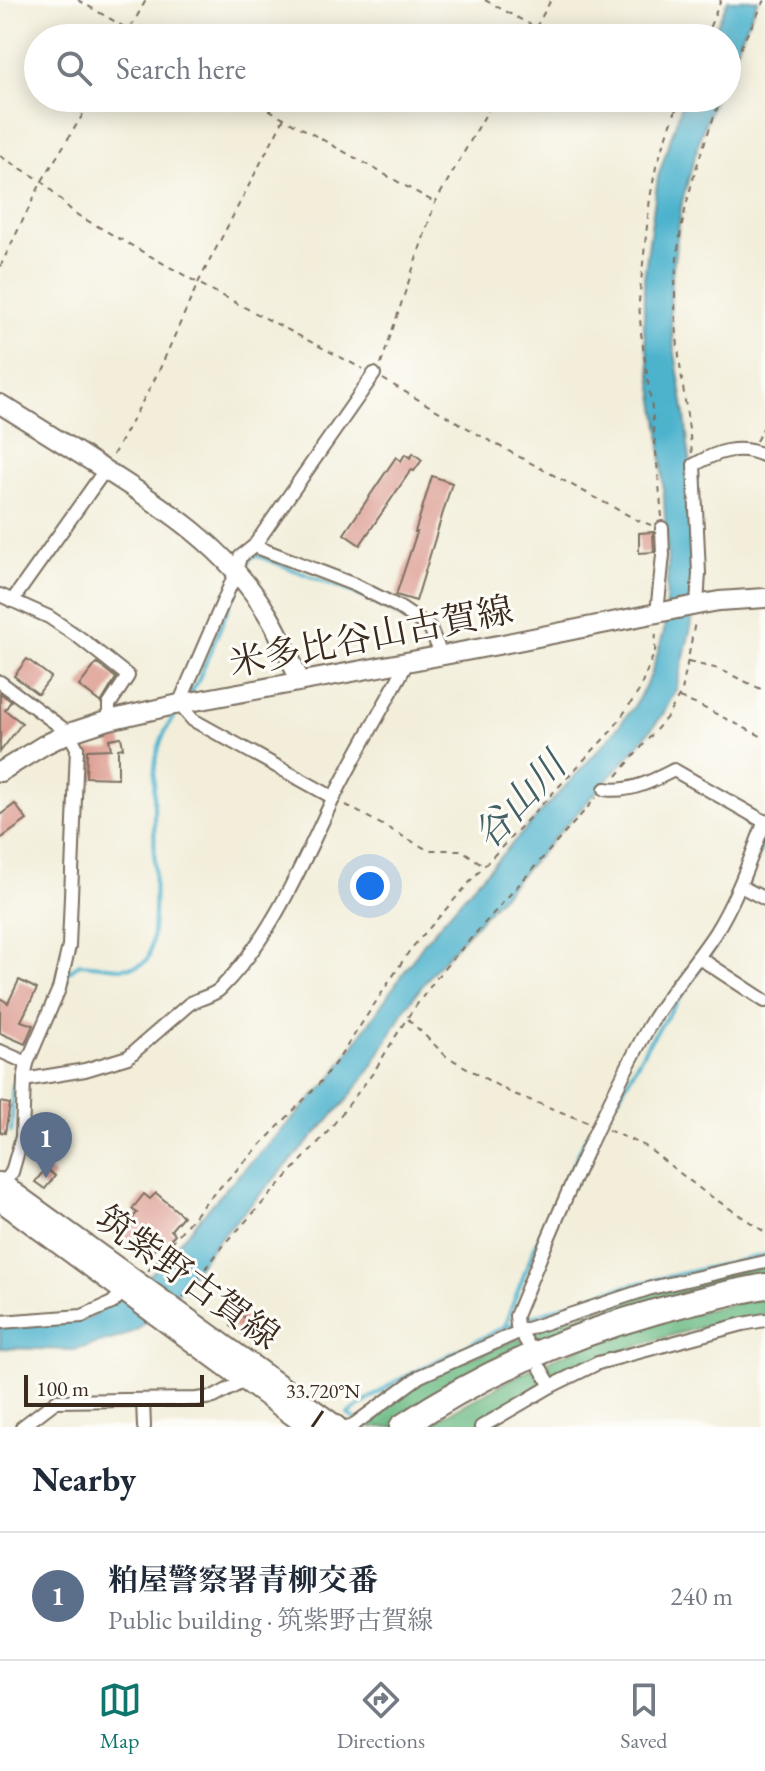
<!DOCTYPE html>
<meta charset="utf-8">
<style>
body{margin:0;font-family:"EB Garamond","Noto Serif JP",serif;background:#f6f6f7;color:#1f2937}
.scale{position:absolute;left:24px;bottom:20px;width:180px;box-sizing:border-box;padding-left:8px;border:4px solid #3b2a1e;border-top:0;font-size:22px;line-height:28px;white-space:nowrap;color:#3b2a1e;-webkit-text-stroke:6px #fdfcf7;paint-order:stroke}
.you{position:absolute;left:370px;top:886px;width:28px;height:28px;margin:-20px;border:6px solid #fff;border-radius:50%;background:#1a73e8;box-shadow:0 0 0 12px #1a73e833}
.badge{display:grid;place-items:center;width:52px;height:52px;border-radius:50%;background:#0f766e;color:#fff;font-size:26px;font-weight:700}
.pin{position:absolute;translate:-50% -66px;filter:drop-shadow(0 2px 4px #0008)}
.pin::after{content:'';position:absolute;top:42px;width:28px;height:24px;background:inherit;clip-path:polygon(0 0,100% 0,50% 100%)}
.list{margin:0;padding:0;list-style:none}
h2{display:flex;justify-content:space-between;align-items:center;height:104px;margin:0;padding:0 32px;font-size:34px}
h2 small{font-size:26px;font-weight:400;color:#747a83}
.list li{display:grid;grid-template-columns:52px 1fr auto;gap:24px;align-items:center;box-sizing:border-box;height:128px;padding:0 32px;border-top:2px solid #e0e1e3}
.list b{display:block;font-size:30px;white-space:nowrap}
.list p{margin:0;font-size:26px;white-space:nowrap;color:#747a83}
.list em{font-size:26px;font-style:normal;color:#747a83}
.icon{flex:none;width:44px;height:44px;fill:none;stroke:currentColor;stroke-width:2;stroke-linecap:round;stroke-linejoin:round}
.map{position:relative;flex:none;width:765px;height:1427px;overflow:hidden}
.search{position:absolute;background:#fff;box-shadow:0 4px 20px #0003;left:24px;right:24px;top:24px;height:88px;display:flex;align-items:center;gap:20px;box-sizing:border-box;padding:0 28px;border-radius:44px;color:#747a83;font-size:30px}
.sheet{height:232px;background:#fff}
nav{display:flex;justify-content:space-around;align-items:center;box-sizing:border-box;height:112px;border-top:2px solid #e0e1e3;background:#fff;font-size:22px;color:#747a83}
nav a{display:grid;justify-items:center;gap:4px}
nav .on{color:#0f766e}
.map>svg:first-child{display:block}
</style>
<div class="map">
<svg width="765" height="1427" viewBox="0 0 765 1427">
<rect width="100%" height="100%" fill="#fdfcf7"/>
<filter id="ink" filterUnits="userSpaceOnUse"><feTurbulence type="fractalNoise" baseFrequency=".0125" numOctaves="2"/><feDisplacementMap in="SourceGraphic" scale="16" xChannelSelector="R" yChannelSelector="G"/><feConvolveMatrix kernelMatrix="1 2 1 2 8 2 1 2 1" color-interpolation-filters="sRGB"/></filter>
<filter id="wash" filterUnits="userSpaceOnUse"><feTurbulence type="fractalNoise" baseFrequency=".006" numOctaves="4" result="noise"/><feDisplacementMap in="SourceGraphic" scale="32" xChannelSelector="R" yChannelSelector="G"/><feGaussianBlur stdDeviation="1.8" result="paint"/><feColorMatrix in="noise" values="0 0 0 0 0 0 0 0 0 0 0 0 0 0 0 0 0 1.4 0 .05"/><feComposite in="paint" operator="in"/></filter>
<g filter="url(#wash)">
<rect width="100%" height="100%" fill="#f2eeda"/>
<g fill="#6ebc86" stroke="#547352" stroke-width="2">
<polygon points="765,1265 765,1280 533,1343 533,1336 539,1328 633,1298"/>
<path d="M765,1297V1314C710,1323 654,1339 601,1359C588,1364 575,1374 561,1377C551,1379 547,1371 543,1363C614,1333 690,1312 765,1297Z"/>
<polygon points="518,1339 523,1341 529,1353 396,1427 371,1427 370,1420 404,1392 444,1369"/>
<polygon points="532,1368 536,1368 540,1378 538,1387 473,1427 428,1427 447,1414"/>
</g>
<g fill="#4eb3cd" stroke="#446e76" stroke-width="2">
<polygon points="728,0 758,0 727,69 727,38 711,38"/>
<polygon points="684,98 715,98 701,134 682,202 671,281 670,315 674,347 685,415 691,472 693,586 692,623 676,690 662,716 628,757 436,968 406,1007 371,1068 347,1100 217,1241 178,1292 138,1329 121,1337 74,1350 0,1348 0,1326 88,1319 152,1273 230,1184 330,1080 426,940 474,885 606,742 635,705 651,675 664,632 668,566 660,432 644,331 644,278 658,177"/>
</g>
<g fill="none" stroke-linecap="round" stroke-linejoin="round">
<g stroke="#4eb3cd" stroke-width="4">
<polyline points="243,573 252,556 258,556 376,602 421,628"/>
<polyline points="190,693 197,683 238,585"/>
<polyline points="758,855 765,839"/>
<path d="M65,974C69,972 75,966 80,964C81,964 91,965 92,965C107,967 134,972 146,961C161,947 151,796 155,766C157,746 166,727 178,710"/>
<polyline points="617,1100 648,1044 723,935 744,898 750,874"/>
<path d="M11,1132C13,1120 12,1110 12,1099C12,1077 26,1050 35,1030"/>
<polyline points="504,1327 605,1291 765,1255"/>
<polyline points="355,1419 348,1414 393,1383 504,1327 533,1251 588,1133 592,1130"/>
</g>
</g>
<g id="blocks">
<g fill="#dd9d92">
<polygon points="413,453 422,460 414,471 411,470 360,545 344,534 396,457 401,461 405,454 410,458"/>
<polygon points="432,476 452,483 416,601 396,595 417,532 415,532"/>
<polygon points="653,532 654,552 639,553 639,533"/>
<polygon points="27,659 51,677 38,694 14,676"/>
<polygon points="97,663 116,678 101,703 79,686"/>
<polygon points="0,693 11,701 5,710 22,723 0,752"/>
<polygon points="121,737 123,748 118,749 118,778 86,777 87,750 111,749 109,739"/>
<polygon points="15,804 27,820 0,839 0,815"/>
<polygon points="19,980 37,989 21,1021 33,1025 25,1044 0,1033 0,998 8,1003"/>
<polygon points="0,1102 10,1104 5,1133 0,1132"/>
<polygon points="46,1168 55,1176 45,1189 35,1182"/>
<polygon points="156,1193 183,1216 171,1230 175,1234 162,1249 158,1245 146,1259 118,1235 137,1213 132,1209 144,1194 150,1199"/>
<polygon points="240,1314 261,1330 252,1341 231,1326"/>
</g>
</g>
</g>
<g filter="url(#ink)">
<use href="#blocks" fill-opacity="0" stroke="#7b6f60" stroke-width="2"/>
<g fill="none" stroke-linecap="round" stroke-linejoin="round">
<g stroke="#7b6f60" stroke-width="16">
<g id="street">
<polyline points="254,546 355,585 397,606 430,628 441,654"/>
<polyline points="0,595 49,617 80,638 128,676 109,705 109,720"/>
<polyline points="12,601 105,470"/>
<path d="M697,605L699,573L694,465C716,452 740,443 765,456"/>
<polyline points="657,613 663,555 662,528"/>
<polyline points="0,682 69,733 77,748 69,946 59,989 27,1063 24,1080 22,1137 12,1172 0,1189"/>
<path d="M605,789C630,793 652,781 674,770L765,822"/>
<polyline points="334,798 193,720 179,704 236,572 240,557 254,546 374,374"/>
<polyline points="740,886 765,899"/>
<polyline points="698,957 765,1001"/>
<polyline points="0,1051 27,1063"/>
<path d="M24,1080L85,1070L128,1057L188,1005C197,998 212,997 220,989C272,937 301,866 332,801C356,753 383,708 408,661"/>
<polyline points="0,1322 82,1316 112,1303 124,1291"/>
<path d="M529,1346L517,1326L516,1316C556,1218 597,1121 648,1028C667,994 694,965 715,933C737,898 750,859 765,821"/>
<polyline points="541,1369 551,1386"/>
<polyline points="143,1400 144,1427"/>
<polyline points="22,1427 56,1401 196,1399 214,1397 246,1380"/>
<polyline points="346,1427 352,1426 420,1376 521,1331 651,1288 765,1262"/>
<polyline points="481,1427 551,1386 598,1363 743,1324 765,1320"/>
</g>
</g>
<g stroke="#7b6f60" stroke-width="22">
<g id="secondary">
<path d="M0,404C33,424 66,445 99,466C164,507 228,548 268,615C281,636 290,659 300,681"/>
<polyline points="0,772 44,745 69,733 109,720 179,704 498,645 697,605 719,601 765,598"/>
</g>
</g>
<g stroke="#7b6f60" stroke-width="24">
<g id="primary">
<polyline points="0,1183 337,1427"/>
<polyline points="0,1200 309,1427"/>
</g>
</g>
<g stroke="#7b6f60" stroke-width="28">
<path id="highway" d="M402,1427C510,1353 637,1310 765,1286"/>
</g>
<g stroke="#7b6f60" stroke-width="2" stroke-dasharray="6 6" stroke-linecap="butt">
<polyline points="78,0 143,38"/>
<polyline points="485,0 555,38"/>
<polyline points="125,38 146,0"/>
<polyline points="530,38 551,0"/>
<polyline points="705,38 721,0"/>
<polyline points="727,82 743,42 765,0"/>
<polyline points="248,98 434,202"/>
<polyline points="667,98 676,103"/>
<polyline points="0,156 42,181 74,213 198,283 363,369"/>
<polyline points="0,267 42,181 93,98"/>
<polyline points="381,364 435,203 495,98"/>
<polyline points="383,379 488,440 637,520 651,525"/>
<polyline points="756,441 765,425"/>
<path d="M692,453C686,401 675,347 675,294C675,227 697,160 721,98"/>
<polyline points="113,455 158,373 198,283 284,118"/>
<polyline points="662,517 652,409 641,333 639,301 650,198 656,167 680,98"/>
<polyline points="688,662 719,669 765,691"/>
<polyline points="679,698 700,706 765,738"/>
<polyline points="617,776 667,717 682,691 695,622"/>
<polyline points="346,805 428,850 462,850 483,865"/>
<polyline points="408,1019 446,1056 509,1092 587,1122"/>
<polyline points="608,1130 645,1146 703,1191 765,1232"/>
<polyline points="148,1271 205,1203 318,1085 339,1058 410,950 484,866 613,729 639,691 655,651 656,630"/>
<polyline points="183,1297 224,1245 326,1134 373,1073 407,1018 441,972 596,798"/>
</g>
<use href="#street" stroke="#fff" stroke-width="12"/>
<use href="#secondary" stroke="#fff" stroke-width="18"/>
<use href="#primary" stroke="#fff" stroke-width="20"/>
<use href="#highway" stroke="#fff" stroke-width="24"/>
</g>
</g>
<path fill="none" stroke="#3b2a1e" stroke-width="3" d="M312,1427L323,1411"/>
<g text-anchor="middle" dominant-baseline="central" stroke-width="6" stroke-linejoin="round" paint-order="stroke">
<g font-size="36" fill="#3b2a1e" stroke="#fdfcf7">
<text transform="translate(371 636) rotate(-11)">米多比谷山古賀線</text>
<text transform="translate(188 1277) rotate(36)">筑紫野古賀線</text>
</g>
<g font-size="38" font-style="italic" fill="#436164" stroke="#fdfcf7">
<text transform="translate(519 800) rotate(-47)">谷山川</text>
</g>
</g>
<g font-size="20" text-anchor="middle" fill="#3b2a1e" stroke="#fdfcf7" stroke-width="6" stroke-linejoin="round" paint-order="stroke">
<text x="323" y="1398">33.720°N</text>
</g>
</svg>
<div class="scale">100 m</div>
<div class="you"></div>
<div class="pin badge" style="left:46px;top:1178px;background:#5c6f8a">1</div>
<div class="search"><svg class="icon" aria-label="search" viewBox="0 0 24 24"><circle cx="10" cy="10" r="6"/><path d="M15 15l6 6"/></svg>Search here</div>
</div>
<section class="sheet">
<h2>Nearby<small></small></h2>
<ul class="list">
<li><span class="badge" style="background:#5c6f8a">1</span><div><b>粕屋警察署青柳交番</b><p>Public building · 筑紫野古賀線</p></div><em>240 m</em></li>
</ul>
</section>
<nav>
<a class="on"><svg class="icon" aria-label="map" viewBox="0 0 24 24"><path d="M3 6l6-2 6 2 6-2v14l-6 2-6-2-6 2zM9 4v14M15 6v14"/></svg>Map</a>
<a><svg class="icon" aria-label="directions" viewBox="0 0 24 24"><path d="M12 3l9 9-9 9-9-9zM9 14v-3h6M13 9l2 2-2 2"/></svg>Directions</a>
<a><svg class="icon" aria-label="saved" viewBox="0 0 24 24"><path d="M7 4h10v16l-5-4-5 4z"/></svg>Saved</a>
</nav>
